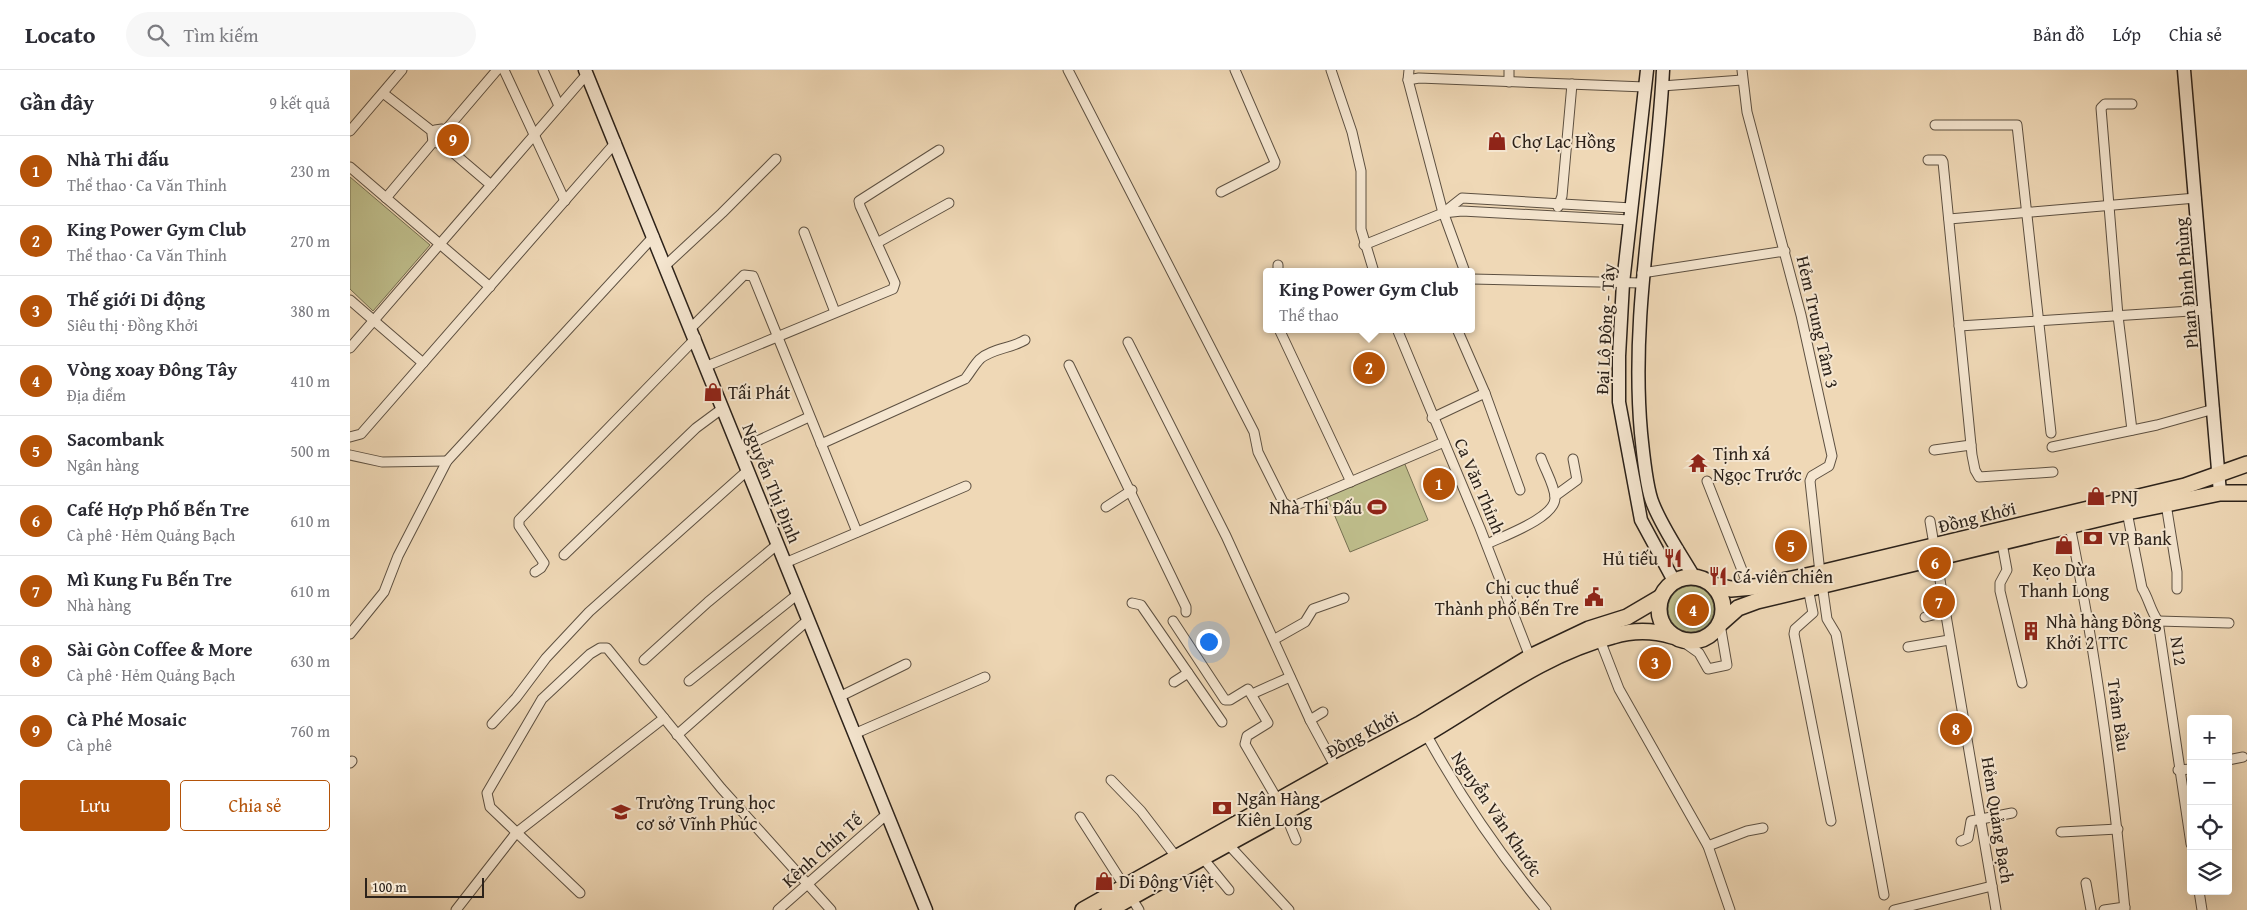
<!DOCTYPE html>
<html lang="vi">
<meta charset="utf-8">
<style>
body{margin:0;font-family:"Gentium Book Plus",serif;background:#f7f7f7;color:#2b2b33}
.controls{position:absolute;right:15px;bottom:15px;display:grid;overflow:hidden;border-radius:5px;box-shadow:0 5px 20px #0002}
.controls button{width:45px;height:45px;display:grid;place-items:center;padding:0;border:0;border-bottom:1px solid #e1e1e2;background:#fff;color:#2b2b33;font:25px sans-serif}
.scale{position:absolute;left:15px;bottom:12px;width:119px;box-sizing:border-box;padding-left:5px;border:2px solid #2c221a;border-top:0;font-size:14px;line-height:18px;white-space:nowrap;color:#2c221a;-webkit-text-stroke:4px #f5e6d0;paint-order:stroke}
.you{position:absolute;left:858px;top:571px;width:18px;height:18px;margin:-12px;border:4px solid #fff;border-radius:50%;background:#1a73e8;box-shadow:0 0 0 8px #1a73e833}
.badge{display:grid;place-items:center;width:32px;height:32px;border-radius:50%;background:#b45309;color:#fff;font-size:16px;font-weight:700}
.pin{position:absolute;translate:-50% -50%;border:2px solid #fff;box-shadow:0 1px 5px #0006}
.popup{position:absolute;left:913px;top:198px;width:212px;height:65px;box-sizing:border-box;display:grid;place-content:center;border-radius:5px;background:#fff;filter:drop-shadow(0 1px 4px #0005);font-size:16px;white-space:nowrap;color:#7c7c81}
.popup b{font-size:19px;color:#2b2b33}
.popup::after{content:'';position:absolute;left:50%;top:100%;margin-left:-10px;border:10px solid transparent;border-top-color:#fff}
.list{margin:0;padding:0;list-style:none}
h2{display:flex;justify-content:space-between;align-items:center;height:65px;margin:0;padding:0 20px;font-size:21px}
h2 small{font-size:16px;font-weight:400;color:#7c7c81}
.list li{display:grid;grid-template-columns:32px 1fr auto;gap:15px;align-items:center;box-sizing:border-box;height:70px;padding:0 20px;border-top:1px solid #e1e1e2}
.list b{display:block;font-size:19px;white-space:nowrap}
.list p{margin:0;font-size:16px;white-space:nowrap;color:#7c7c81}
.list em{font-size:16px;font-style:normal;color:#7c7c81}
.actions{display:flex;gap:10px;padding:15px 20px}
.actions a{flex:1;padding:11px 0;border:1px solid #b45309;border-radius:5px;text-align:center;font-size:18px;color:#b45309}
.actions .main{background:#b45309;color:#fff}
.icon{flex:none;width:28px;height:28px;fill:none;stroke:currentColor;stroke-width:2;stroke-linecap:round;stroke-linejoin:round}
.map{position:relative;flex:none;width:1897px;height:840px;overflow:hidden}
header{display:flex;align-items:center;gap:30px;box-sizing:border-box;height:70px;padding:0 25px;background:#fff;border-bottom:1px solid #e1e1e2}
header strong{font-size:24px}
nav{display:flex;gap:28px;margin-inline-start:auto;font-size:18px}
.search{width:350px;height:45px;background:#f7f7f7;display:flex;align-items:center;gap:12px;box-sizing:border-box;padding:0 18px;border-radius:28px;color:#7c7c81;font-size:19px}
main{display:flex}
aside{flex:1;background:#fff}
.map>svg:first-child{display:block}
</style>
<header>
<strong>Locato</strong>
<div class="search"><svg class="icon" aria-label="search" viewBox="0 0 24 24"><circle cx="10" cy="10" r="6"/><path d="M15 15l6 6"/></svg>Tìm kiếm</div>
<nav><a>Bản đồ</a><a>Lớp</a><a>Chia sẻ</a></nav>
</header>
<main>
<aside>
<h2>Gần đây<small>9 kết quả</small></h2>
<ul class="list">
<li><span class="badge">1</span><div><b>Nhà Thi đấu</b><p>Thể thao · Ca Văn Thỉnh</p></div><em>230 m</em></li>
<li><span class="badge">2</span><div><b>King Power Gym Club</b><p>Thể thao · Ca Văn Thỉnh</p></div><em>270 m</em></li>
<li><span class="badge">3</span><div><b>Thế giới Di động</b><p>Siêu thị · Đồng Khởi</p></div><em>380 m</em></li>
<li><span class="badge">4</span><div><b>Vòng xoay Đông Tây</b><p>Địa điểm</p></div><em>410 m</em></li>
<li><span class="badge">5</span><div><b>Sacombank</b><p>Ngân hàng</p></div><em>500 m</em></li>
<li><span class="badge">6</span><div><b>Café Hợp Phố Bến Tre</b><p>Cà phê · Hẻm Quảng Bạch</p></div><em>610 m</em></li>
<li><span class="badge">7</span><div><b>Mì Kung Fu Bến Tre</b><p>Nhà hàng</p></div><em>610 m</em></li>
<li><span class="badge">8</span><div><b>Sài Gòn Coffee &amp; More</b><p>Cà phê · Hẻm Quảng Bạch</p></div><em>630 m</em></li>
<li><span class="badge">9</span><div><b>Cà Phé Mosaic</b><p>Cà phê</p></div><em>760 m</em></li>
</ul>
<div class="actions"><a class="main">Lưu</a><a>Chia sẻ</a></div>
</aside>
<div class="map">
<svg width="1897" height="840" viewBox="0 0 1897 840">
<rect width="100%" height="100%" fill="#efd8b6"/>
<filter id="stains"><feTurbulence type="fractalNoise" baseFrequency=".004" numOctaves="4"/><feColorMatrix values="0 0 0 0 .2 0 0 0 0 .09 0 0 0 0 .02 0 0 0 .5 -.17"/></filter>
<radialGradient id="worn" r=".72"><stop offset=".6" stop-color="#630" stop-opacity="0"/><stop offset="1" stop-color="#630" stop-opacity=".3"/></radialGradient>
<g fill="#bebd8b" stroke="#757052">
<polygon points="0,107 80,175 23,241 0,219"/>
<polygon points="1054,392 1078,450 1000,482 976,425"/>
<circle cx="1341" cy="539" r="23"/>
</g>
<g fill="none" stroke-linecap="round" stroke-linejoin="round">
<g stroke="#5d5041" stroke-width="11">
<g id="street">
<polyline points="154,0 215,131"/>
<polyline points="193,0 209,36"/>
<polyline points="718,0 904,362 908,382 933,432 938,436 944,436 1094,372"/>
<polyline points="981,0 1002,62 1011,101 1011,159 1024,202"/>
<polyline points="1059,0 1058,10 1092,139 1115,202"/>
<polyline points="1392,0 1397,42 1451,245 1482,386 1479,396 1462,406 1460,411 1470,503"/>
<polyline points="1058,10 1069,8 1295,17"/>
<polyline points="1159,12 1159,0"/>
<polyline points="1312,16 1392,10"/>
<polyline points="33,23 83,62"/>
<polyline points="1782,34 1755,34 1751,38 1768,246 1782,360"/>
<polyline points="1585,55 1667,55 1701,363"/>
<polyline points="0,61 52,0"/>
<polyline points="95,61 147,0"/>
<polyline points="93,74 97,65 92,59 85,60 82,64 83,72 93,74 141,115"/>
<polyline points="1578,90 1592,90 1593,92 1622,385 1625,400 1629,407 1703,402"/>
<polyline points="0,97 140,217"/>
<polyline points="871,122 924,95 925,92 885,0"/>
<polyline points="36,128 83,72"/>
<polyline points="1208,137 1212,126 1222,14"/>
<polyline points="1093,143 1112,141 1280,150"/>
<polyline points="1599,149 1846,128"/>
<polyline points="454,162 485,242"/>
<polyline points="527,173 599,133"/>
<polyline points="1014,175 1093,143 1112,128 1282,138"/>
<polyline points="316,195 372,143 426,89"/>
<polyline points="928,202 928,195"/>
<polyline points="1292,203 1435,181"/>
<polyline points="1122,209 1291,213"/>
<polyline points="0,230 73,293"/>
<polyline points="1609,256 1856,240"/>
<polyline points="341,258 394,205 403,206 507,462"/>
<polyline points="929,259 1001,412"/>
<polyline points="1047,259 1130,458 1180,587"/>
<polyline points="1107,259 1135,323 1170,420"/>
<polyline points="778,272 876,466 960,650 986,698"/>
<polyline points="0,278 237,4"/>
<polyline points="719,295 836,537 836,542"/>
<polyline points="357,296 543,219 545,213 510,136 509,131 589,80"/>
<polyline points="1082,348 1135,323"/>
<polyline points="0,367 11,364 266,72"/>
<path d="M471,374L615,309C620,303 624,295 630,289C641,279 662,278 675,270"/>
<polyline points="1702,377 1807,355 1864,339"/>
<polyline points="390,379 459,347"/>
<polyline points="1584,380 1621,375"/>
<polyline points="0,385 32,392 97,391"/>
<polyline points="1357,411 1399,518"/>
<polyline points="1205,426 1227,410 1223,389"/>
<polyline points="1816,434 1827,502 1827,519"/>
<polyline points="756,437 782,420"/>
<path d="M1777,442L1792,518C1799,529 1800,540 1808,551L1841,774"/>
<polyline points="1580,451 1646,840"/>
<path d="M1720,456C1746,583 1763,711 1775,840"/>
<polyline points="1652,473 1657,500 1650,513 1650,521 1672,613"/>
<path d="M1137,474C1153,466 1205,448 1205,428C1205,416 1195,400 1191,388"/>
<polyline points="214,485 346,358 373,338"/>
<polyline points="435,493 616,416"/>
<polyline points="185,502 191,498 194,493 169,456 169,450 346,268"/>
<polyline points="1472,514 1477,549 1486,564 1534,825"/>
<polyline points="1458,518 1463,543 1445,559 1444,564 1481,751"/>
<polyline points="782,533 791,535 872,652"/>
<polyline points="1575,547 1595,542"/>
<polyline points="823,551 875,630 880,630 898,619 918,653 897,666 895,674 934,741 946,770"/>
<polyline points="1808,551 1879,553"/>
<polyline points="0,564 34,522 48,486 97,391 304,166"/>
<polyline points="925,569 955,552 963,539 994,528"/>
<polyline points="1250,570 1269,619 1358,776 1380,840"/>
<polyline points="1332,571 1349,583 1358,599 1377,595 1370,554"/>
<polyline points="1558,577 1599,570"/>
<polyline points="294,590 358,532 428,474"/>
<polyline points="339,611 448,524"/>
<polyline points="824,612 838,603"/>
<polyline points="902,624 940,607"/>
<polyline points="489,627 556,594"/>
<polyline points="960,650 973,642"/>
<polyline points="142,654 166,628 196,588 239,542 398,400"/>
<polyline points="504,664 635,607"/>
<path d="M1076,664C1110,726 1151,786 1196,840"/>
<polyline points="327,665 458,550"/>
<polyline points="1878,690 1893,687"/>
<polyline points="0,693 2,691"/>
<polyline points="1828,700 1841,699"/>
<polyline points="761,710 791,741 827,788"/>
<polyline points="730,747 775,817"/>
<polyline points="1711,762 1768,759"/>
<polyline points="1611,771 1618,768 1621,751 1662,743"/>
<polyline points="877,773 939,840"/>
<polyline points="1358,776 1397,761 1413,758"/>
<polyline points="852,787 879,820"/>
<polyline points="1736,813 1741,840"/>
<polyline points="1849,821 1852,840"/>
<polyline points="230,823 140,737 137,723 192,629 240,584 250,578 257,578 371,718 481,840"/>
<polyline points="781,827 789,840"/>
<polyline points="106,840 166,763 314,648"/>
<polyline points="428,840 537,744"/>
<polyline points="1544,840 1642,816"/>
<polyline points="1754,840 1775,837"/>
</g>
</g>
<g stroke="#2c221a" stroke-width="15">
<g id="secondary">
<polyline points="235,0 576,840"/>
<polyline points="1297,0 1273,213 1269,286 1269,332 1291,450 1324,511"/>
<path d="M1313,0C1307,122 1280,241 1291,363C1293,381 1296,418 1303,434C1313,459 1330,483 1344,507"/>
<polyline points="1834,0 1870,423"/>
</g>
</g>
<g stroke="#2c221a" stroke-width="18">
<g id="primary">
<circle cx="1341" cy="539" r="32"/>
<polyline points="1363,515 1381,519 1404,517 1470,503 1835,416 1897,394"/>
<polyline points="1370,554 1388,538 1407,531 1777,442 1870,423 1897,423"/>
<polyline points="733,840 986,698 1070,654 1180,587 1239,559 1277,547 1311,527"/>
<path d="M759,840C864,780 971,724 1076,664C1136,629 1194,583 1263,566C1283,560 1302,560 1322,566"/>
</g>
</g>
<use href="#street" stroke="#f5e6d0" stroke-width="9"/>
<use href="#secondary" stroke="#f5e6d0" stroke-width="12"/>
<use href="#primary" stroke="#efd8b6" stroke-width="15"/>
</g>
<defs>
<g id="shop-bare" transform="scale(1.5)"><path d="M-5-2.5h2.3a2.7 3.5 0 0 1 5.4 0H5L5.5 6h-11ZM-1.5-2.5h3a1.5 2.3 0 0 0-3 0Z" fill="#8f2418" stroke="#f5e6d0" stroke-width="2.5" paint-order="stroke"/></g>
<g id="temple-bare" transform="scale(1.5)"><path d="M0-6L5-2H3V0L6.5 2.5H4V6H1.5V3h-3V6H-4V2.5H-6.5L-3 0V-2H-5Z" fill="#8f2418" stroke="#f5e6d0" stroke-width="2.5" paint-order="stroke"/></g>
<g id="stadium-bare" transform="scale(1.5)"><path d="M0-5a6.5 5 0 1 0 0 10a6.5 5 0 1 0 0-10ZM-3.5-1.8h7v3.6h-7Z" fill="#8f2418" stroke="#f5e6d0" stroke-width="2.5" paint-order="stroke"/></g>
<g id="bank-bare" transform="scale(1.5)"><path d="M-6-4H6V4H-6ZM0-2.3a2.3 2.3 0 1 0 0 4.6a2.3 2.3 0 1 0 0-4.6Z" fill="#8f2418" stroke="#f5e6d0" stroke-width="2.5" paint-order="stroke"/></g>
<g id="restaurant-bare" transform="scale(1.5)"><path d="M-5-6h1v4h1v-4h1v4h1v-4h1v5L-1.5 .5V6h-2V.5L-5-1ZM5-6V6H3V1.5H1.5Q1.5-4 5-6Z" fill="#8f2418" stroke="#f5e6d0" stroke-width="2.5" paint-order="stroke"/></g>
<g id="civic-bare" transform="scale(1.5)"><path d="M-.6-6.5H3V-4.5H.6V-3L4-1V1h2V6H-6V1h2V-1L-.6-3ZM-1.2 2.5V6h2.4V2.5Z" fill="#8f2418" stroke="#f5e6d0" stroke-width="2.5" paint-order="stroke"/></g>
<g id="building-bare" transform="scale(1.5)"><path d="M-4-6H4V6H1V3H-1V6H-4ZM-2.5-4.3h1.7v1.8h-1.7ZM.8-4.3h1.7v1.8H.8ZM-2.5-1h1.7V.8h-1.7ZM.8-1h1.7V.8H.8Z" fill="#8f2418" stroke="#f5e6d0" stroke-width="2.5" paint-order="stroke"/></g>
<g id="school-bare" transform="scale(1.5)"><path d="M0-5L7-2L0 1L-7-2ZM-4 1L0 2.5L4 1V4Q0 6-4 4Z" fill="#8f2418" stroke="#f5e6d0" stroke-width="2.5" paint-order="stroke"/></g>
</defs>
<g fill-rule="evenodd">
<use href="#shop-bare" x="1147" y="71"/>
<use href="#shop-bare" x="363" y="322"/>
<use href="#temple-bare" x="1348" y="393"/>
<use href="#shop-bare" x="1746" y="426"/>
<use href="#stadium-bare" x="1027" y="437"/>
<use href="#bank-bare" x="1743" y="468"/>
<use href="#shop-bare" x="1714" y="475"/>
<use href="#restaurant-bare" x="1323" y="488"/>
<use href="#restaurant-bare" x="1368" y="506"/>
<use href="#civic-bare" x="1244" y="527"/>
<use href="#building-bare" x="1681" y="561"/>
<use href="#bank-bare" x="872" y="738"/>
<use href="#school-bare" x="271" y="742"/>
<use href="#shop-bare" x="754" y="811"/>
</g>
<g text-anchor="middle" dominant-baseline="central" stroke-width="4" stroke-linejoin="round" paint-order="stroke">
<g font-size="18" fill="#2c221a" stroke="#f5e6d0" text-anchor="start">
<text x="1162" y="71">Chợ Lạc Hồng</text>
<text x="378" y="322">Tấi Phát</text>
<text x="1363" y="383">Tịnh xá<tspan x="1363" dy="21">Ngọc Trước</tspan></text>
<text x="1761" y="426">PNJ</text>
<text x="1012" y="437" text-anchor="end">Nhà Thi Đấu</text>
<text x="1758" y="468">VP Bank</text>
<text x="1308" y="488" text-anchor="end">Hủ tiếu</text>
<text x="1714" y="499" text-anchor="middle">Kẹo Dừa<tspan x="1714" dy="21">Thanh Long</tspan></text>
<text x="1383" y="506">Cá viên chiên</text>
<text x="1229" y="517" text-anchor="end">Chi cục thuế<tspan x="1229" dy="21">Thành phố Bến Tre</tspan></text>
<text x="1696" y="551">Nhà hàng Đồng<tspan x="1696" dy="21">Khởi 2 TTC</tspan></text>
<text x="887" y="728">Ngân Hàng<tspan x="887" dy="21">Kiên Long</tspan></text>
<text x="286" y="732">Trường Trung học<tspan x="286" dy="21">cơ sở Vĩnh Phúc</tspan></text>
<text x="769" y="811">Di Động Việt</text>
</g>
<g font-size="18" fill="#2c221a" stroke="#f5e6d0">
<text transform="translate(1836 213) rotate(-95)">Phan Đình Phùng</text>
<text transform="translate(1468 252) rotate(77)">Hẻm Trung Tâm 3</text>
<text transform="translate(1255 259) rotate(-87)">Đại Lộ Đông - Tây</text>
<text transform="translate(422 413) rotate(68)">Nguyễn Thị Định</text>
<text transform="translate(1130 416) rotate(67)">Ca Văn Thỉnh</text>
<text transform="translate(1627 447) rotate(-14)">Đồng Khởi</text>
<text transform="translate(1829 581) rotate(82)">N12</text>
<text transform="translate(1769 645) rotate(82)">Trâm Bầu</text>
<text transform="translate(1012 664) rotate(-28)">Đồng Khởi</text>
<text transform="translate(1147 744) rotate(56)">Nguyễn Văn Khước</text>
<text transform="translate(1648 750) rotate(81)">Hẻm Quảng Bạch</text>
<text transform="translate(472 780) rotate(-42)">Kênh Chín Tế</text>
</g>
</g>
<rect width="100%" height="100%" filter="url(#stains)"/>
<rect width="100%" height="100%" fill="url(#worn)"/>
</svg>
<div class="controls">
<button>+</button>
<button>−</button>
<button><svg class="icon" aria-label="locate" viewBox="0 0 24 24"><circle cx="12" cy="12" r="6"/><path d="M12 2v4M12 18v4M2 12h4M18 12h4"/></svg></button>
<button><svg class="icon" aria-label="layers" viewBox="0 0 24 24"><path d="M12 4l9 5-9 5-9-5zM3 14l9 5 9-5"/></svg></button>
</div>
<div class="scale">100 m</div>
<div class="you"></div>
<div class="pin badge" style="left:1089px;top:414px">1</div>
<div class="pin badge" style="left:1019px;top:298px">2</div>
<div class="popup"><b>King Power Gym Club</b>Thể thao</div>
<div class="pin badge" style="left:1305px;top:593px">3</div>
<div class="pin badge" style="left:1343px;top:540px">4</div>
<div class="pin badge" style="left:1441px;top:476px">5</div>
<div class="pin badge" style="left:1585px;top:493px">6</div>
<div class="pin badge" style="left:1589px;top:532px">7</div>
<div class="pin badge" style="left:1606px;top:659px">8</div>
<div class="pin badge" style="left:103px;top:70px">9</div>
</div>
</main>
